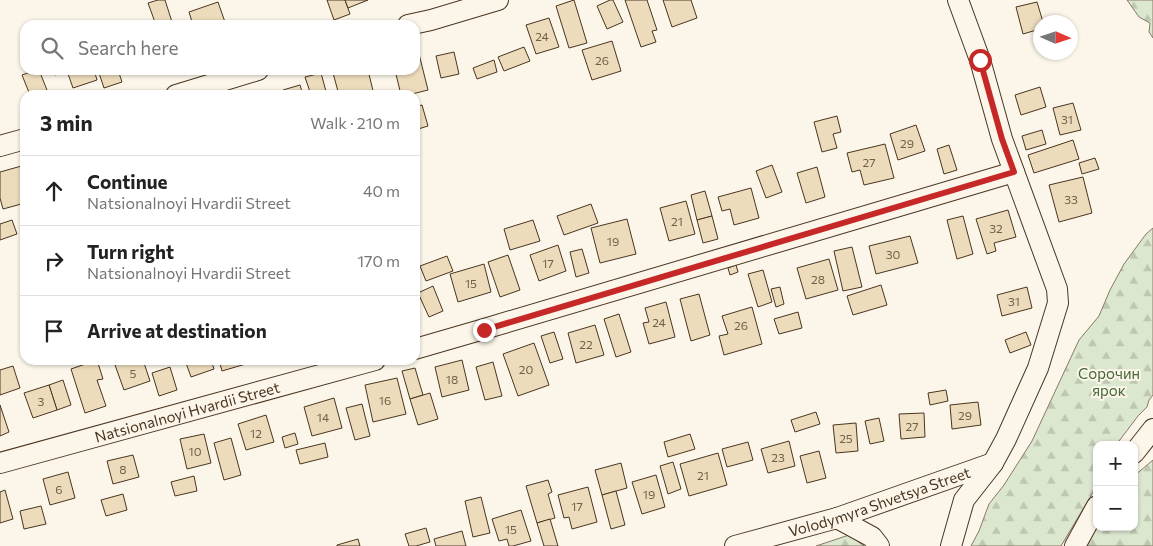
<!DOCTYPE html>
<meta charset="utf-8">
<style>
body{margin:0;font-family:Commissioner,sans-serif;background:#f2f2f2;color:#222}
.controls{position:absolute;right:15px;bottom:15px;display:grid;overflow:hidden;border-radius:10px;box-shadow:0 1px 4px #0004}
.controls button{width:45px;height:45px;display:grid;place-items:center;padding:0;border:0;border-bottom:1px solid #e0e0e0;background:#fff;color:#222;font:25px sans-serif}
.compass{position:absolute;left:1033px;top:15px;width:45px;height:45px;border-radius:50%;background:#fff;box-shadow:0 1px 4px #0004;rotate:93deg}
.stop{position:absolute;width:15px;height:15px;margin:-11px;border:4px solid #c62828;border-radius:50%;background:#fff}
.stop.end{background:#c62828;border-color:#fff;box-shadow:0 1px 5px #0008}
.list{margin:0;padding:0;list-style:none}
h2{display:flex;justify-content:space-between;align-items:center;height:65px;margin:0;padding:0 20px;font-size:21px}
h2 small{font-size:16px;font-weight:400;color:#767676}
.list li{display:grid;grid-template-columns:32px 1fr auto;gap:15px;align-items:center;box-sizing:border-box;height:70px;padding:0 20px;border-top:1px solid #e0e0e0}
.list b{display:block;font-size:19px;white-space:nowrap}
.list p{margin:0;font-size:16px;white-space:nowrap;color:#767676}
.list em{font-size:16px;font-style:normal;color:#767676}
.icon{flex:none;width:28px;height:28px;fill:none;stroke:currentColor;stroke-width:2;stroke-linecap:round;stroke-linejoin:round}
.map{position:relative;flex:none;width:1153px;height:546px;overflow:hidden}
.search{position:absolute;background:#fff;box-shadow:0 1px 4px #0004;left:20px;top:20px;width:400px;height:55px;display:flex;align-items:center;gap:12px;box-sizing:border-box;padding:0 18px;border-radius:15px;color:#767676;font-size:19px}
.panel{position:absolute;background:#fff;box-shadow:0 1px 4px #0004;left:20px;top:90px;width:400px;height:275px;border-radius:15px}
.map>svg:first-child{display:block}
</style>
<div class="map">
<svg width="1153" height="546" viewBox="0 0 1153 546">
<defs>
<pattern id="forest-firs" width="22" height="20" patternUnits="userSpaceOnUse" patternTransform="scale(1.25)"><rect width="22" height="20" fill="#dce7d0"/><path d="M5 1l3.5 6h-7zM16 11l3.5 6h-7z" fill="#bec7b2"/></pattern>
</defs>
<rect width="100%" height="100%" fill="#fbf6e9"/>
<g fill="url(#forest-firs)" stroke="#887966">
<polygon points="1127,0 1153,0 1153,38 1149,32 1150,23 1139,17"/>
<polygon points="1153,228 1153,395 1149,400 1147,407 1138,416 1116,445 1097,445 1097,483 1095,489 1061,546 971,546 979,531 989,504 1004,485 1032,441 1079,340 1099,316 1110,290 1124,264 1146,234"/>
<polygon points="1153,460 1153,546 1087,546 1097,527 1134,527 1134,476"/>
<polygon points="849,535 864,546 816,546"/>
</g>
<g fill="#ecdcbc" stroke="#4a3520">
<polygon points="158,0 165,0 173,25 156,25 148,3"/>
<polygon points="327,0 345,0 350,14 334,20"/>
<polygon points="345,0 368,0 348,8"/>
<polygon points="574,0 587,43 569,48 556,6"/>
<polygon points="610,0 613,0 623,22 607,29 597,6"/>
<polygon points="625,0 647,0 657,30 652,31 656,42 641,47"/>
<polygon points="663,0 691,0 697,18 672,27"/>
<polygon points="218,2 226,25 193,25 189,12"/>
<polygon points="1037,2 1043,22 1040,22 1040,29 1023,34 1016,7"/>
<polygon points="549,18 559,47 536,54 526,25"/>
<polygon points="612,41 621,71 592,80 582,50"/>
<polygon points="524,47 530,61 504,71 498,57"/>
<polygon points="418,50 428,90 408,95 401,95 395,70 415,70 415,51"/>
<polygon points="454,52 459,74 441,78 436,56"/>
<polygon points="494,60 497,72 477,79 473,68"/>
<polygon points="36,70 39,70 49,95 30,95 22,75"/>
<polygon points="53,70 94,70 97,80 73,88 67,71 55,75"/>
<polygon points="98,70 118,70 122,82 104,88"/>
<polygon points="346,70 368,70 374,95 339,95 333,73"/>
<polygon points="321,73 327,95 311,95 305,77"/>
<polygon points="300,85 303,95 285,95 283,90"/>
<polygon points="1040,87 1046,107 1021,115 1015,95"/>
<polygon points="1073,103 1081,130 1060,135 1053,108"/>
<polygon points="422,105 428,126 415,130 415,107"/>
<polygon points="837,116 841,132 833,134 837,148 822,152 814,122"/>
<polygon points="916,125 925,151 898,160 890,134"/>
<polygon points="1042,130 1046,144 1026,150 1022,136"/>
<polygon points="1073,140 1079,159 1034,173 1028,155"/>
<polygon points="885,144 894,178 864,185 860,170 852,172 847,153"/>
<polygon points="949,145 957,170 944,174 937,149"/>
<polygon points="1095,158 1099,169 1082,174 1079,163"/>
<polygon points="25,165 25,203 3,209 0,198 0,172"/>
<polygon points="772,165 782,192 766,198 756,171"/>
<polygon points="817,167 825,197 806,203 797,173"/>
<polygon points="1083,177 1092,213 1059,222 1049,185"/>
<polygon points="751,188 759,218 734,225 730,209 722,211 718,197"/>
<polygon points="705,191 712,216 697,220 691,195"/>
<polygon points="686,201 695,234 669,241 660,208"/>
<polygon points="591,204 598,223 564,235 557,216"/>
<polygon points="1008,210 1016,237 994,243 996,251 987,254 976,219"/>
<polygon points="712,216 718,239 703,243 697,220"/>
<polygon points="963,216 973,254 957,259 947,220"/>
<polygon points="627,219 636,254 600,263 591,228"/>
<polygon points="12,220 17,234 0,240 0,224"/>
<polygon points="533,220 540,241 510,250 504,229"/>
<polygon points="910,236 918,263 876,274 869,246"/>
<polygon points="558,245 566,271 539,281 530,255"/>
<polygon points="852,247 862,287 843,291 834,251"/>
<polygon points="582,249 589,273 576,277 570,252"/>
<polygon points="508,255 520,290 500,297 488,262"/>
<polygon points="447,256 453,271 426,281 420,266"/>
<polygon points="829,259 838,290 806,299 797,268"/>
<polygon points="484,264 491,292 458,302 450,274"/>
<polygon points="736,265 738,272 730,275 728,268"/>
<polygon points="763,270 772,302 758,307 748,274"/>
<polygon points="881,285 887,305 853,315 847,296"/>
<polygon points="433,286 443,311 429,317 418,293"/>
<polygon points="780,287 784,304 776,307 771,289"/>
<polygon points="1027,287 1032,308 1002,316 997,295"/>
<polygon points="699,294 710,335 691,341 680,299"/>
<polygon points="666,302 675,337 649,344 643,323 649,322 645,308"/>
<polygon points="752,307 762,344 724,355 719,336 728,334 722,316"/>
<polygon points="798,312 802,328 779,334 774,319"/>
<polygon points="619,314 631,352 616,357 604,319"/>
<polygon points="595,325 604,355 576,363 568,333"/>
<polygon points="554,332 563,359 550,363 541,336"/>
<polygon points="1026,332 1031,345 1010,353 1005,340"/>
<polygon points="534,343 549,385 518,396 503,354"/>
<polygon points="97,360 103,379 97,380 106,406 85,413 71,369"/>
<polygon points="130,360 143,360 150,381 124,390 115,365"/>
<polygon points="179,360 211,360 214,369 191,377 186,363 180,364"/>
<polygon points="219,360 248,360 249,363 222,371"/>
<polygon points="462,360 469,390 442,397 435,367"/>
<polygon points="493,362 502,396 485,400 476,367"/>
<polygon points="13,366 20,388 0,395 0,370"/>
<polygon points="170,367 177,390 159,396 152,373"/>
<polygon points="415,368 423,395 410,399 402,371"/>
<polygon points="397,378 406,414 373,422 365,385"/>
<polygon points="63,380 71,405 57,410 49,385"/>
<polygon points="49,385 57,410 33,418 24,393"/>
<polygon points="946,390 948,401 930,405 928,393"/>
<polygon points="430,393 438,419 418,425 410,399"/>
<polygon points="334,398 342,428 312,436 304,407"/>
<polygon points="978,402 981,425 952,429 950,405"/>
<polygon points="362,404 370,436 355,440 346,408"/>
<polygon points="0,405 9,432 0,436"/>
<polygon points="816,412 820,424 795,432 791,420"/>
<polygon points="924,413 925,437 901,439 899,414"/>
<polygon points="266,415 274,442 246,450 238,424"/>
<polygon points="879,418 884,441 870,444 865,421"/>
<polygon points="856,423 858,451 836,453 833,425"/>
<polygon points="295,433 298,444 285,448 282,437"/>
<polygon points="204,434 211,463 187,469 180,439"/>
<polygon points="690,434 695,449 668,457 664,442"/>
<polygon points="231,438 241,475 224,480 214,443"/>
<polygon points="789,441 795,466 768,473 761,449"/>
<polygon points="748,442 753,460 727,467 722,449"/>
<polygon points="325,443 328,457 300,464 296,450"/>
<polygon points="819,451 826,478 807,483 800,456"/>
<polygon points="718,453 727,485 689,496 680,464"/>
<polygon points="133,455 139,477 113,484 107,461"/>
<polygon points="673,462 681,489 668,494 660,466"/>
<polygon points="621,463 627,488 602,495 595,470"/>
<polygon points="68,472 75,498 50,505 43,479"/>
<polygon points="656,475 665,507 642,514 632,482"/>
<polygon points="194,476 197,491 175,496 171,482"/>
<polygon points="548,480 552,492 548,494 555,518 537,523 526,486"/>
<polygon points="588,487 597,522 572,529 569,517 564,518 558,495"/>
<polygon points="5,490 13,519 0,523 0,492"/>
<polygon points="616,491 625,525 611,529 602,495"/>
<polygon points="123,494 127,510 106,516 101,500"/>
<polygon points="481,497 490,533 473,537 465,501"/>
<polygon points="41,506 46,524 24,529 20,511"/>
<polygon points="521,510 531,541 513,546 509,546 507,539 499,541 492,519"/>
<polygon points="550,519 558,546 544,546 537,523"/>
<polygon points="426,528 430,542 416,546 409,546 405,534"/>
<polygon points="462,531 466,546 436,546 434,539"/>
<polygon points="358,539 360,546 337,546 337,545"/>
</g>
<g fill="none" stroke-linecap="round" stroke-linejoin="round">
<g stroke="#4a3520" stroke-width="22">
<g id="street">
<polyline points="408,25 431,20 498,0"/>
<polyline points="176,95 258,70"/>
<polyline points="0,146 25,139"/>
<polyline points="415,349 484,329 1014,172"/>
<polyline points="1134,453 1153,429"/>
<path id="s1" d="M0,463L375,360"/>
<polyline points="837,518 872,537 879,546"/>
<path id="s2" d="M735,546L837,518L993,463"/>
<polyline points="951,546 964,500 993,463 1006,439 1038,368 1058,303 1057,289 1002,139 980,60 958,0"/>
<polyline points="1075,546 1097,506"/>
</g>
</g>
<use href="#street" stroke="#fbf6e9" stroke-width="20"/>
</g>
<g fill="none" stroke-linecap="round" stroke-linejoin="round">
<polyline stroke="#c62828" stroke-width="6" points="484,330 1014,172 1002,139 980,60"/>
</g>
<g text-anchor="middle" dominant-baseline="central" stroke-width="4" stroke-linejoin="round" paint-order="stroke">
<g font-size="12" fill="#725f47">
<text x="542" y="36">24</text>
<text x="602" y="60">26</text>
<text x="1067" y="119">31</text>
<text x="907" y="143">29</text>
<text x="869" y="162">27</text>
<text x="1071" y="199">33</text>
<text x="677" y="221">21</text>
<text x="996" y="228">32</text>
<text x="613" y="241">19</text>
<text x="893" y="254">30</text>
<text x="548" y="263">17</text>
<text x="818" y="279">28</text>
<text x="471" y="283">15</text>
<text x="1014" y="301">31</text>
<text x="659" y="322">24</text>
<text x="741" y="325">26</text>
<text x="586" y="344">22</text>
<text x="526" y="369">20</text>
<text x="133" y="373">5</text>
<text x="452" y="379">18</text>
<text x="385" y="400">16</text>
<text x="41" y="401">3</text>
<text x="965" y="415">29</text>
<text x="323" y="417">14</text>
<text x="912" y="426">27</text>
<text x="256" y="433">12</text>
<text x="846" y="438">25</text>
<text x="195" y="451">10</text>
<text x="778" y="457">23</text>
<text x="123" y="469">8</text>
<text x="703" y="475">21</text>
<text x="59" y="489">6</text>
<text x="649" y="494">19</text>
<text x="577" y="506">17</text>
<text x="511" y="529">15</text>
</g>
<g font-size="15" fill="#436837" stroke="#fbf6e9">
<text x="1109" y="373">Сорочин<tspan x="1109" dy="17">ярок</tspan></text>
</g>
<g font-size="15" fill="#4a3520" stroke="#fbf6e9">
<text stroke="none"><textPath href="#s1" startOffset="194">Natsionalnoyi Hvardii Street</textPath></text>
<text stroke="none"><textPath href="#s2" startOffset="151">Volodymyra Shvetsya Street</textPath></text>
</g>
</g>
</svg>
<div class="controls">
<button>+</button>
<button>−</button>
</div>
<svg class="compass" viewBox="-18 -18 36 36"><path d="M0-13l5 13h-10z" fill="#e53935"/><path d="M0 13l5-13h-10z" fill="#767676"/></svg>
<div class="stop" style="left:980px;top:60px"></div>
<div class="stop end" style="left:484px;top:330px"></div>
<div class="search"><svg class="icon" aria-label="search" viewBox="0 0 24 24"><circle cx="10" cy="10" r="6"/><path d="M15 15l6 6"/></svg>Search here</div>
<section class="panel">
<h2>3 min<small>Walk · 210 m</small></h2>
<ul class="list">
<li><svg class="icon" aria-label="ahead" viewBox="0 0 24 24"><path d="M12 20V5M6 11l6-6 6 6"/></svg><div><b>Continue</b><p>Natsionalnoyi Hvardii Street</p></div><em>40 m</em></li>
<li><svg class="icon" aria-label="right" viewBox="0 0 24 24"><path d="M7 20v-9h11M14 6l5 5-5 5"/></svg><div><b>Turn right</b><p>Natsionalnoyi Hvardii Street</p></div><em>170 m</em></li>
<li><svg class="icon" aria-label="arrive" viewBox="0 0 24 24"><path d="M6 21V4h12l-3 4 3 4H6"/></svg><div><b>Arrive at destination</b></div></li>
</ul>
</section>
</div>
